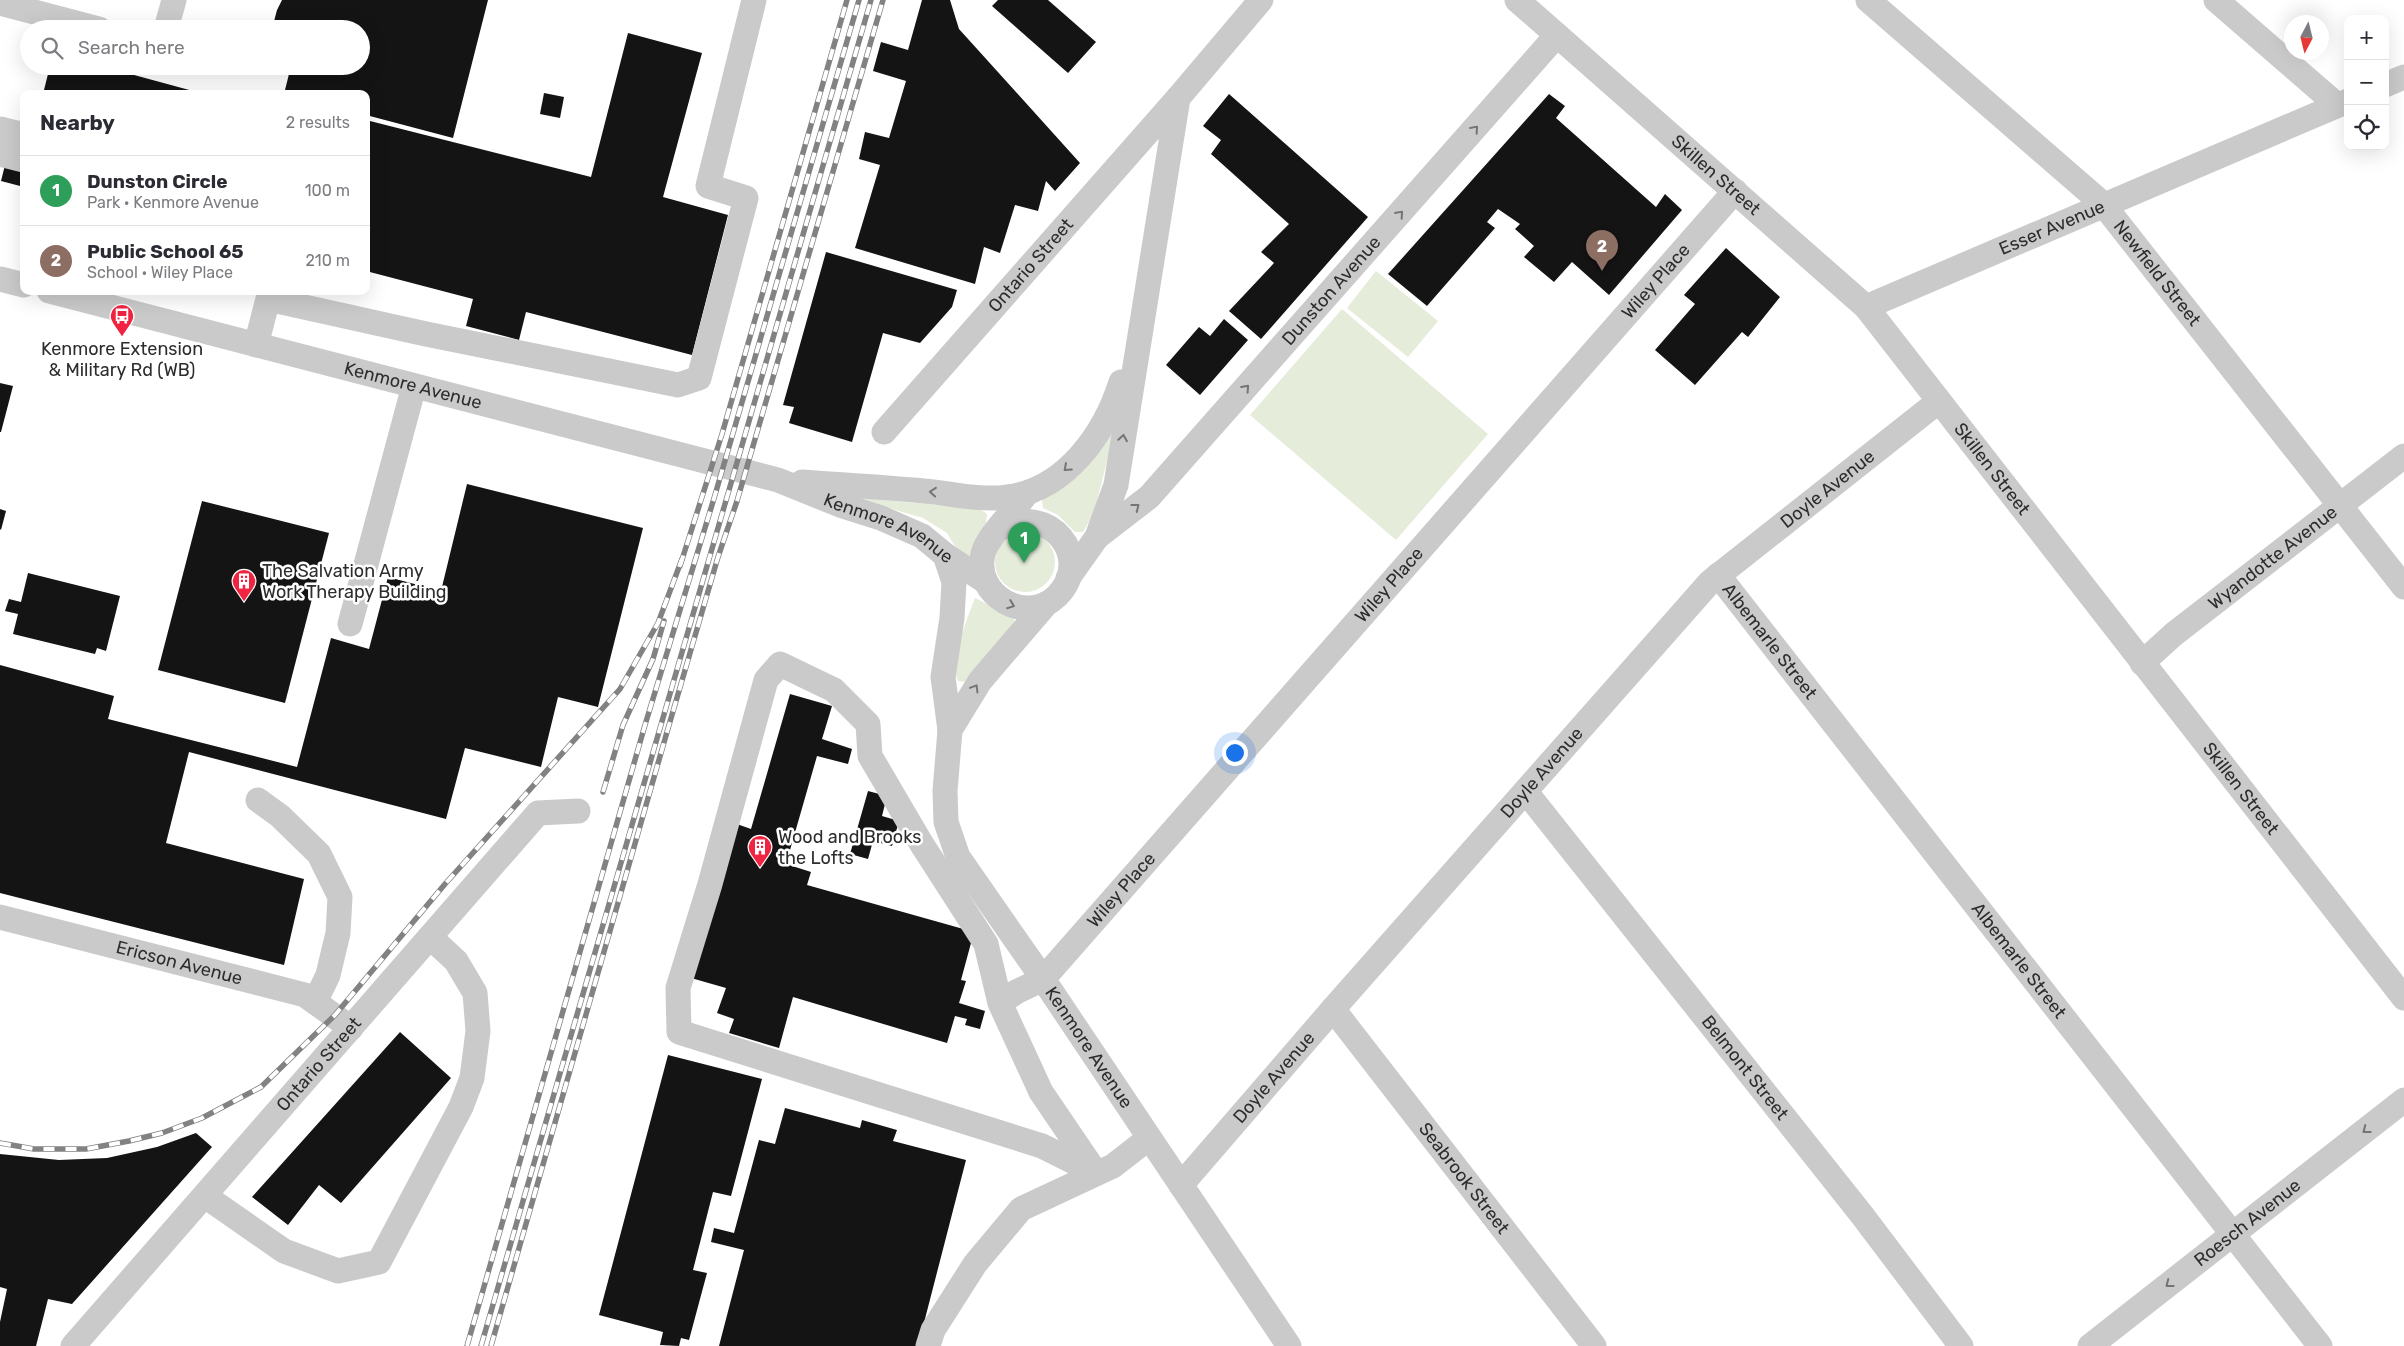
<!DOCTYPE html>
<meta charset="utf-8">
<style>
body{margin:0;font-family:Rubik,sans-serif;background:#f2f2f3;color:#2b2b33}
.controls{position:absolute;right:15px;top:15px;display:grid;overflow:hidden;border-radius:10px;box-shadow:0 5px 20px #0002}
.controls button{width:45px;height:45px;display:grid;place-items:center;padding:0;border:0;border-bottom:1px solid #e1e1e2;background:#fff;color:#2b2b33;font:25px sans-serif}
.compass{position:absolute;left:2284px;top:15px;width:45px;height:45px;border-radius:50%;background:#fff;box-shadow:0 5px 20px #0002;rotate:187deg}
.you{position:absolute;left:1234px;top:752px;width:18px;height:18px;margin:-12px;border:4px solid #fff;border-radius:50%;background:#1a73e8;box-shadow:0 0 0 8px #1a73e833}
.badge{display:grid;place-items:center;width:32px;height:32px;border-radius:50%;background:#db2777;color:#fff;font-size:16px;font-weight:700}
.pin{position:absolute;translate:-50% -41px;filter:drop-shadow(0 1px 2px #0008)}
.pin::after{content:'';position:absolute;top:26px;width:18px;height:15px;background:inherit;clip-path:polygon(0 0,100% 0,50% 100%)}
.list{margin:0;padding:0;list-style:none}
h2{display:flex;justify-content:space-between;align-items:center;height:65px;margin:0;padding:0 20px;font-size:21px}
h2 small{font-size:16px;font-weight:400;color:#7c7c81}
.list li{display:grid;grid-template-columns:32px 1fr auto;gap:15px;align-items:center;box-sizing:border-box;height:70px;padding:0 20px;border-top:1px solid #e1e1e2}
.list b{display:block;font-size:19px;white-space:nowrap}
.list p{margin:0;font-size:16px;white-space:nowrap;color:#7c7c81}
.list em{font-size:16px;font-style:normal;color:#7c7c81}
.icon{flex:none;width:28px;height:28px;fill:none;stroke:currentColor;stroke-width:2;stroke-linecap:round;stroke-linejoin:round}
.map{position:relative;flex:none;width:2404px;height:1346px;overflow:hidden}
.search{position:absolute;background:#fff;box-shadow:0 5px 20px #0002;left:20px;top:20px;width:350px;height:55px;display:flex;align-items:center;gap:12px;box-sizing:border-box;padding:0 18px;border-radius:28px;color:#7c7c81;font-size:19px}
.panel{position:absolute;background:#fff;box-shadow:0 5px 20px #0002;left:20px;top:90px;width:350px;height:205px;border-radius:10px}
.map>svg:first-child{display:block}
</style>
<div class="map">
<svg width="2404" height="1346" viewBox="0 0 2404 1346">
<rect width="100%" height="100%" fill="#fff"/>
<g fill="#e5ecda">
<polygon points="1376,271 1438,321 1408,357 1347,308"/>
<polygon points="1342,309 1488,434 1396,540 1250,415"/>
<polygon points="1116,425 1094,513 1083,532 1075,532 1058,515 1043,508 1042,500 1062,485"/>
<polygon points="851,497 980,509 987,514 986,523 970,556 959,553 947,533 923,518"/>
<circle cx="1025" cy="562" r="30"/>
<path d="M975,598L1013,617L1016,624L979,663L965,682L958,681C949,662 968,617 975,598Z"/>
</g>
<g fill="#141414">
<polygon points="282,0 488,0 453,138 366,115 366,94 284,94 291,66 361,66 361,29 272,29 277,10"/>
<polygon points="922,0 950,0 959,29 1080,163 1055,191 1046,181 1038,211 1015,205 1000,253 984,247 975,284 855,248 880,165 859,159 865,132 889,138 906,81 873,71 881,42 908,50"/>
<polygon points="998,0 1048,0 1096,42 1068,73 992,6"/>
<polygon points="628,33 702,53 663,197 728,215 692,355 526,312 519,340 466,326 473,299 366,271 366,120 591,177"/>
<polygon points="50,66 101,66 204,94 43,94"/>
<polygon points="544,93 564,97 560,118 540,114"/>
<polygon points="1229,94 1368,217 1261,339 1229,311 1274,263 1261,252 1289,224 1211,154 1221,140 1203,126"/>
<polygon points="1549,94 1565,106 1556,118 1656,207 1665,194 1682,210 1609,295 1572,262 1554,282 1524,257 1534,246 1515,229 1520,224 1498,209 1487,222 1495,228 1427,306 1388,274"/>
<polygon points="6,161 24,166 24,187 1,181"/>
<polygon points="1726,248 1780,297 1748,337 1742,332 1695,385 1655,350 1695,304 1684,295"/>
<polygon points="826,252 957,290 952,307 920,343 883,333 852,442 789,423 794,407 783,405"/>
<polygon points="1224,319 1248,340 1200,395 1166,365 1199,327 1210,336"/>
<polygon points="0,383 13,386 1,432 0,432"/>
<polygon points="467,484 643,528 598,707 558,697 541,767 465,748 446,819 189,752 166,843 304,879 284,965 0,893 0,665 114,696 108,719 297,767 331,638 369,649 388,577 441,591"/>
<polygon points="202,501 329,533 285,703 158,670"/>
<polygon points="0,509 6,511 1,530 0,529"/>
<polygon points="28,573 120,596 106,651 97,648 95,654 13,634 18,614 5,611 9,599 21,602"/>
<polygon points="790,694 832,706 822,739 852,749 848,764 817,756 786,864 811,872 807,885 974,932 961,980 966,981 959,1003 985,1011 980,1029 965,1025 967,1019 955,1016 947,1043 793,997 779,1048 729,1033 734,1019 717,1013 726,988 691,978 734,823 751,829"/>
<polygon points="868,791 887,796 882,816 899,821 892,846 873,841 868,859 850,854"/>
<polygon points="400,1032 451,1078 341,1203 319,1185 288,1225 252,1197"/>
<polygon points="668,1055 762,1079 731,1196 713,1192 693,1270 707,1273 689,1340 681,1338 679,1346 660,1345 663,1332 599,1315"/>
<polygon points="785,1108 860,1128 862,1120 897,1130 893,1141 966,1160 918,1346 719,1346 744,1250 711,1242 714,1228 734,1233 759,1140 775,1144"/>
<polygon points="196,1133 212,1147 72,1304 48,1299 36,1346 0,1346 0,1322 7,1289 0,1287 0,1154 59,1160 107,1158 157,1147"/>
</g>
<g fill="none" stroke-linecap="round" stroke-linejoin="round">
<g stroke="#cacaca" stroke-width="25">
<path id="s1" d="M1517,0L1866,307L2404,998"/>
<path id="s2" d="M1868,0L2103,204L2404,587"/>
<polyline points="2216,0 2337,105"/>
<polyline points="0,3 99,29"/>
<polyline points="166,29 174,0"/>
<polyline points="2385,85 2404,77"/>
<polyline points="0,129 24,135"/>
<polyline points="0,154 24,160"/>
<polyline points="0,279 24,285"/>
<path id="s3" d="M49,291L778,480L840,505L881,518L922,536L945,555L985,581"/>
<path id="s4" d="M1866,307L2348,101"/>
<polyline points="256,345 268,299 426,334 678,385 699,378 746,198 708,186 754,0"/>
<path id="s5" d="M884,432L1178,98"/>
<path d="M802,482C843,485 883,487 924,491C951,493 980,501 1007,497C1066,490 1105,433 1121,382"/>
<path d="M999,529C1049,501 1095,558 1057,596C1026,626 973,595 983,554C987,536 1016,509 1027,493"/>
<path id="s6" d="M1097,537L1149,497L1557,35"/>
<path id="s7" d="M945,555L954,582L952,618L943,677L950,730L945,791L946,822L958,857L1043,979L1289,1346"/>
<path id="s8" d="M1718,575L2320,1346"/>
<polyline points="1068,578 1097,537 1116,485 1178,98 1261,0"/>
<polyline points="350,624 414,386"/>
<path id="s9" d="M2142,663L2174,634L2404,456"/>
<polyline points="950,730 980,681 1046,604"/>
<path id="s10" d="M1526,792L1862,1215L1961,1346"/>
<polyline points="258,800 280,816 319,854 340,897 338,933 328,975 315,1002"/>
<path id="s11" d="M0,917L305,995L351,1028"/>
<path id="s12" d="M1000,1003L1041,1092L1096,1173L1042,1146L679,1032L678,988L710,884L766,680L780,664L834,690L868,724L870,756L921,843L986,944L1000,1003L1016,992L1043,979L1735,191"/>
<path id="s13" d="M1333,1009L1594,1346"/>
<path id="s14" d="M1181,1185L1333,1009L1710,582L1939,401"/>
<polyline points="205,1196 284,1251 338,1271 379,1262 461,1107 472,1078 478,1031 475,993 456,961 430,937"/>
<path id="s15" d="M73,1346L538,813L578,811"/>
<polyline points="928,1346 933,1330 975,1264 1021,1209 1113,1166 1149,1138"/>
<path id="s16" d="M2090,1346L2404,1100"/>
</g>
<g stroke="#828282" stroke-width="5.5">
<g id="rail">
<polyline points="680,566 722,434 847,0"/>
<polyline points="603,792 623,725 653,659 664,621"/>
<polyline points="0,1143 34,1149 86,1149 129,1141 162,1133 202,1118 261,1087 335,1015 445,884 620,689 658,623 682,559"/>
<polyline points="467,1346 645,725 715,495 859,0"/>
<polyline points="481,1346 871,0"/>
<polyline points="491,1346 667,732 718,557 737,501 883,0"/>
</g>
</g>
<use href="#rail" stroke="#fff" stroke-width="4" stroke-dasharray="11" stroke-linecap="butt"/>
</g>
<defs><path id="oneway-chevron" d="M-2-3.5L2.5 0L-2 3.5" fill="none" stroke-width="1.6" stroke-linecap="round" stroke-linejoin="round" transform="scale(1.25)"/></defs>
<g stroke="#747474">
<use href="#oneway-chevron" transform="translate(1475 129) rotate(-49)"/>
<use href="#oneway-chevron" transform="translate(1400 214) rotate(-49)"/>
<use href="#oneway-chevron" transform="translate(1246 388) rotate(-48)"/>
<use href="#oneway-chevron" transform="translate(1123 438) rotate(-81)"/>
<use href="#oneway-chevron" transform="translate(1067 468) rotate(138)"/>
<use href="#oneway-chevron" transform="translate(933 492) rotate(-175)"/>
<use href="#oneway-chevron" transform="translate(1136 507) rotate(-38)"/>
<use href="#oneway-chevron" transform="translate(1011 605) rotate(21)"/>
<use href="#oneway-chevron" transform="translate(975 688) rotate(-59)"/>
<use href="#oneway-chevron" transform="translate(2366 1130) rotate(142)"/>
<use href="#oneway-chevron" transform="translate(2169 1284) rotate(142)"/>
</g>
<defs>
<g id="bus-pin" transform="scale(1.25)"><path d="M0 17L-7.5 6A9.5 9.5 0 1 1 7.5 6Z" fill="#f02440" stroke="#fff"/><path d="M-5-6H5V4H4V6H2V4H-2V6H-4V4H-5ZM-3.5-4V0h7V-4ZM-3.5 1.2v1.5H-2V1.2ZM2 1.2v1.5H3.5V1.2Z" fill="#fff"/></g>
<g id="building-pin" transform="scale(1.25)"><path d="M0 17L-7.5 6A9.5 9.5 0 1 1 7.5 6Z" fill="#f02440" stroke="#fff"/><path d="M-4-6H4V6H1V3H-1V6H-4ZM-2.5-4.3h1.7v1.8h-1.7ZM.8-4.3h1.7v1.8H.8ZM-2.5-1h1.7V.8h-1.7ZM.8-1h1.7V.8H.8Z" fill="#fff"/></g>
</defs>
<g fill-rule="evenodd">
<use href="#bus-pin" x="122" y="316"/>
<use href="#building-pin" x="244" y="581"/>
<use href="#building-pin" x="760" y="847"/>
</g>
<g text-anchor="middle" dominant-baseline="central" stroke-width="5" stroke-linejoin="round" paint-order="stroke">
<g font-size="18" fill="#2d2d2d" stroke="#fff">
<text stroke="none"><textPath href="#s1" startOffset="265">Skillen Street</textPath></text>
<text stroke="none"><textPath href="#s4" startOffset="202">Esser Avenue</textPath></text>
<text stroke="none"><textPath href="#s5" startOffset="222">Ontario Street</textPath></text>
<text stroke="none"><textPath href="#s2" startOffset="399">Newfield Street</textPath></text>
<text stroke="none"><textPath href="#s12" startOffset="2422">Wiley Place</textPath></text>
<text stroke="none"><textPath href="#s6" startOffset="341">Dunston Avenue</textPath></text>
<text stroke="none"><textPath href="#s3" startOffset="376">Kenmore Avenue</textPath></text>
<text stroke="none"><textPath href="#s1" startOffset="670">Skillen Street</textPath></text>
<text stroke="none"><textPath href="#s14" startOffset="952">Doyle Avenue</textPath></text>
<text stroke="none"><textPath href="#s3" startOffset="874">Kenmore Avenue</textPath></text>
<text stroke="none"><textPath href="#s9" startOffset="168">Wyandotte Avenue</textPath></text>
<text stroke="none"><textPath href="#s12" startOffset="2018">Wiley Place</textPath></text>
<text stroke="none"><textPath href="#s8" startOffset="84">Albemarle Street</textPath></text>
<text stroke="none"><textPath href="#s14" startOffset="548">Doyle Avenue</textPath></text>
<text stroke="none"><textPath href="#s1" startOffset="1075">Skillen Street</textPath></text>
<text stroke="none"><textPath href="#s12" startOffset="1612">Wiley Place</textPath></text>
<text stroke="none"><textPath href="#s8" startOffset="489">Albemarle Street</textPath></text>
<text stroke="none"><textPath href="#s11" startOffset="185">Ericson Avenue</textPath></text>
<text stroke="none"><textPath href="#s7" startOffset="538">Kenmore Avenue</textPath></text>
<text stroke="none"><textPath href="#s15" startOffset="374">Ontario Street</textPath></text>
<text stroke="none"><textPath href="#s10" startOffset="352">Belmont Street</textPath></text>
<text stroke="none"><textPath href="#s14" startOffset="142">Doyle Avenue</textPath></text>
<text stroke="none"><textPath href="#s13" startOffset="214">Seabrook Street</textPath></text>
<text stroke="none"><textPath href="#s16" startOffset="200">Roesch Avenue</textPath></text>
</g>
<g font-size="18" fill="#2d2d2d" stroke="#fff" text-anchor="start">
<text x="122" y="349" text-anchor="middle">Kenmore Extension<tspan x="122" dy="21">&amp; Military Rd (WB)</tspan></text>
<text x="262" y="571">The Salvation Army<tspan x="262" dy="21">Work Therapy Building</tspan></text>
<text x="778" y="837">Wood and Brooks<tspan x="778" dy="21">the Lofts</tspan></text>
</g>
</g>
</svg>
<div class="controls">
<button>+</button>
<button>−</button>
<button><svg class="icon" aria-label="locate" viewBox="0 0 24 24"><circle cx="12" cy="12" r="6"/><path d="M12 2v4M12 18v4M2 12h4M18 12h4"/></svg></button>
</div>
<svg class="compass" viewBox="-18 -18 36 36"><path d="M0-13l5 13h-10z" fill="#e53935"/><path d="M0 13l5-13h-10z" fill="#7c7c81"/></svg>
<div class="you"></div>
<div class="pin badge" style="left:1024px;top:563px;background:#2e9e5b">1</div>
<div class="pin badge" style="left:1602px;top:271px;background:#8d6e63">2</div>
<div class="search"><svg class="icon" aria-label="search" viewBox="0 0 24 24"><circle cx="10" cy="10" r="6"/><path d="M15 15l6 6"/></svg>Search here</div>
<section class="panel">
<h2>Nearby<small>2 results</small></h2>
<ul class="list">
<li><span class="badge" style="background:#2e9e5b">1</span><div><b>Dunston Circle</b><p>Park · Kenmore Avenue</p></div><em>100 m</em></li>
<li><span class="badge" style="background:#8d6e63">2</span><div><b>Public School 65</b><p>School · Wiley Place</p></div><em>210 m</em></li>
</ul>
</section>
</div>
